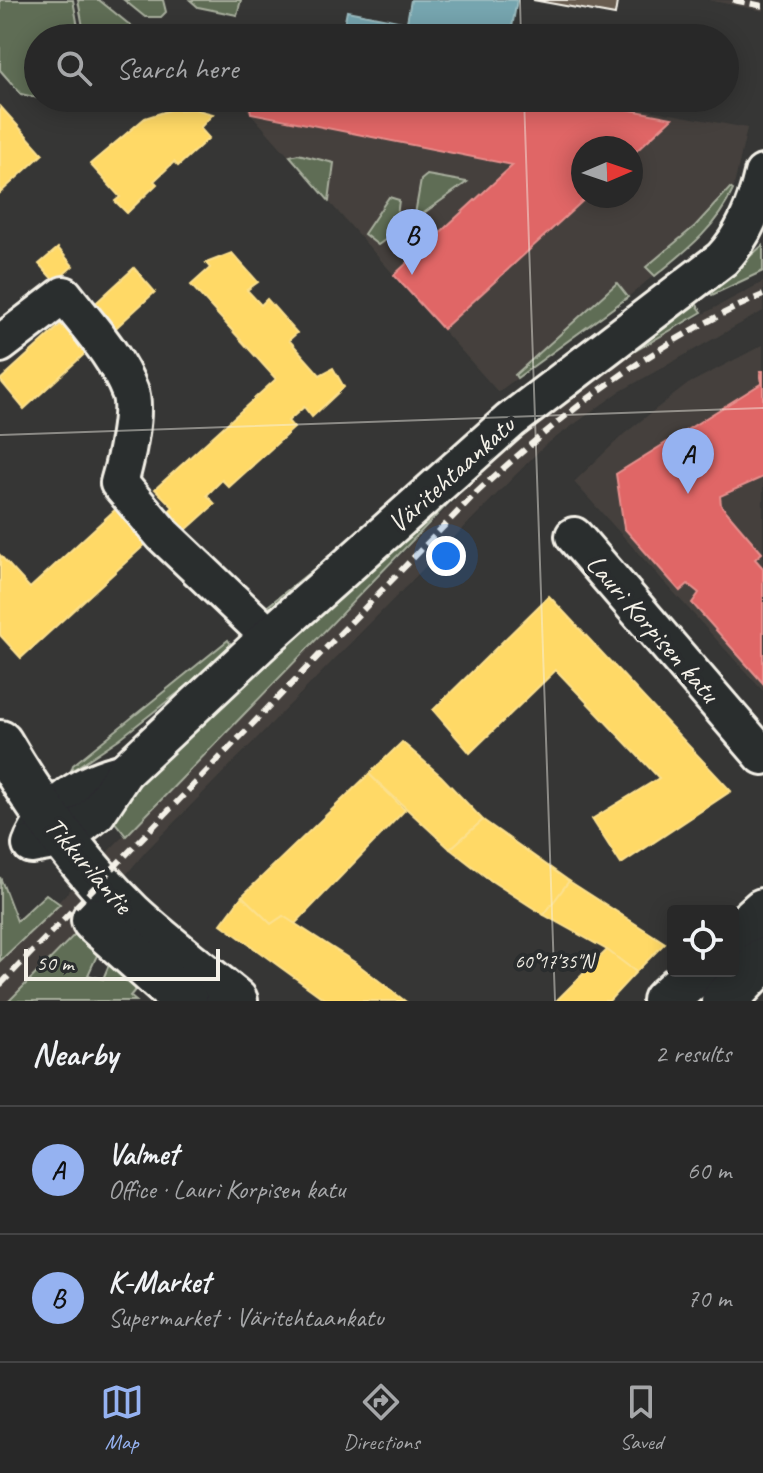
<!DOCTYPE html>
<meta charset="utf-8">
<style>
body{margin:0;font-family:Caveat,sans-serif;background:#343434;color:#f1f3f6}
.controls{position:absolute;right:24px;bottom:24px;display:grid;overflow:hidden;border-radius:8px;box-shadow:0 4px 20px #0003}
.controls button{width:72px;height:72px;display:grid;place-items:center;padding:0;border:0;border-bottom:2px solid #444445;background:#282828;color:#f1f3f6;font:40px sans-serif}
.compass{position:absolute;left:571px;top:136px;width:72px;height:72px;border-radius:50%;background:#282828;box-shadow:0 4px 20px #0003;rotate:88deg}
.scale{position:absolute;left:24px;bottom:20px;width:196px;box-sizing:border-box;padding-left:8px;border:4px solid #f4f1e8;border-top:0;font-size:22px;line-height:28px;white-space:nowrap;color:#f4f1e8;-webkit-text-stroke:6px #2a2d2e;paint-order:stroke}
.you{position:absolute;left:446px;top:556px;width:28px;height:28px;margin:-20px;border:6px solid #fff;border-radius:50%;background:#1a73e8;box-shadow:0 0 0 12px #1a73e833}
.badge{display:grid;place-items:center;width:52px;height:52px;border-radius:50%;background:#95b2f1;color:#111;font-size:26px;font-weight:700}
.pin{position:absolute;translate:-50% -66px;filter:drop-shadow(0 2px 4px #0008)}
.pin::after{content:'';position:absolute;top:42px;width:28px;height:24px;background:inherit;clip-path:polygon(0 0,100% 0,50% 100%)}
.list{margin:0;padding:0;list-style:none}
h2{display:flex;justify-content:space-between;align-items:center;height:104px;margin:0;padding:0 32px;font-size:34px}
h2 small{font-size:26px;font-weight:400;color:#a5a6a8}
.list li{display:grid;grid-template-columns:52px 1fr auto;gap:24px;align-items:center;box-sizing:border-box;height:128px;padding:0 32px;border-top:2px solid #444445}
.list b{display:block;font-size:30px;white-space:nowrap}
.list p{margin:0;font-size:26px;white-space:nowrap;color:#a5a6a8}
.list em{font-size:26px;font-style:normal;color:#a5a6a8}
.icon{flex:none;width:44px;height:44px;fill:none;stroke:currentColor;stroke-width:2;stroke-linecap:round;stroke-linejoin:round}
.map{position:relative;flex:none;width:763px;height:1001px;overflow:hidden}
.search{position:absolute;background:#282828;box-shadow:0 4px 20px #0003;left:24px;right:24px;top:24px;height:88px;display:flex;align-items:center;gap:20px;box-sizing:border-box;padding:0 28px;border-radius:44px;color:#a5a6a8;font-size:30px}
.sheet{height:360px;background:#282828}
nav{display:flex;justify-content:space-around;align-items:center;box-sizing:border-box;height:112px;border-top:2px solid #444445;background:#282828;font-size:22px;color:#a5a6a8}
nav a{display:grid;justify-items:center;gap:4px}
nav .on{color:#95b2f1}
.map>svg:first-child{display:block}
</style>
<div class="map">
<svg width="763" height="1001" viewBox="0 0 763 1001">
<rect width="100%" height="100%" fill="#363635"/>
<filter id="ink" filterUnits="userSpaceOnUse"><feTurbulence type="fractalNoise" baseFrequency=".0125" numOctaves="2"/><feDisplacementMap in="SourceGraphic" scale="16" xChannelSelector="R" yChannelSelector="G"/><feConvolveMatrix kernelMatrix="1 2 1 2 8 2 1 2 1" color-interpolation-filters="sRGB"/></filter>
<g filter="url(#ink)">
<g fill="#45413d" fill-rule="evenodd">
<polygon points="708,0 763,0 763,11"/>
<polygon points="194,26 258,38 181,37"/>
<path d="M237,98H584L747,128L733,190L710,228L628,297L498,392ZM583,148H631V196H583Z"/>
<polygon points="763,282 763,311 619,392 544,446 146,851 83,926 9,1001 0,1001 0,961 512,442 606,370 653,341"/>
<polygon points="763,345 763,691 574,482 624,434 688,384"/>
</g>
<g fill="#5e6d55" stroke="#a9af9e" stroke-width="2">
<polygon points="0,0 73,0 80,38 38,38 38,98 21,94 0,70"/>
<polygon points="78,0 99,0 146,38 85,38"/>
<polygon points="124,0 163,0 166,12 161,17 145,17"/>
<polygon points="190,0 241,0 237,15 198,7"/>
<polygon points="298,154 334,163 329,201 290,156"/>
<polygon points="427,175 467,182 414,220 421,180"/>
<path d="M730,188L733,190C716,228 687,250 655,276L646,267L695,226Z"/>
<polygon points="389,197 399,200 395,233 378,245 364,234"/>
<polygon points="763,245 763,271 712,295 706,288 731,273"/>
<polygon points="617,283 628,297 517,378 515,375"/>
<polygon points="692,298 702,312 623,358 619,355"/>
<polygon points="512,442 466,485 126,836 110,816 134,786 214,706"/>
<polygon points="367,526 276,609 268,606"/>
<polygon points="228,640 234,649 119,739 71,771 73,765"/>
<polygon points="0,877 17,921 46,894 60,904 0,961"/>
<polygon points="83,926 103,942 88,975 103,979 113,955 141,983 130,996 136,1001 9,1001"/>
</g>
<g fill="#ffd966" stroke="#fce08d" stroke-width="2">
<polygon points="0,106 43,154 0,193"/>
<polygon points="194,109 213,114 200,128 209,138 178,166 174,162 154,181 157,184 127,213 115,201 120,197 90,164 145,118 170,110"/>
<polygon points="58,248 73,266 55,282 39,264"/>
<polygon points="232,253 258,282 247,290 261,305 267,299 297,333 289,340 320,375 333,368 344,387 312,417 304,407 288,421 294,428 229,487 222,480 207,495 215,504 186,530 164,516 173,507 155,489 276,379 191,285 210,268 206,263"/>
<polygon points="134,268 155,292 108,335 86,312"/>
<polygon points="65,321 90,349 24,409 0,380"/>
<polygon points="117,508 148,542 21,658 0,635 0,555 30,588"/>
<polygon points="549,596 731,791 621,864 592,819 659,778 556,670 470,753 433,710"/>
<polygon points="402,742 441,776 483,820 450,849 369,774"/>
<polygon points="369,774 405,810 294,925 283,916 271,924 242,896"/>
<polygon points="483,820 569,881 544,915 490,880 450,849"/>
<polygon points="569,881 665,943 636,972 607,950 544,915"/>
<polygon points="242,896 271,924 283,916 356,963 405,1001 327,1001 221,924"/>
<polygon points="607,950 636,972 609,1001 556,1001"/>
</g>
<g fill="#e06666" stroke="#e6908d" stroke-width="2">
<polygon points="248,98 569,98 672,118 631,156 631,148 583,148 583,196 588,196 443,329 394,275 513,165 251,113"/>
<polygon points="760,371 763,371 763,477 720,496 721,505 762,553 755,559 763,568 763,683 692,603 699,593 688,584 680,591 624,528 616,474 762,383"/>
</g>
<g fill="#76a5af" stroke="#9cbcc0" stroke-width="2">
<polygon points="411,0 517,0 510,38 404,38"/>
<polygon points="347,11 388,19 384,38 342,36"/>
<polygon points="388,19 407,23 404,38 384,38"/>
</g>
<polygon fill="#685b4f" stroke="#f4f1e8" stroke-width="2" points="533,0 608,0 617,2 615,15"/>
<g fill="none" stroke-linecap="round" stroke-linejoin="round">
<g stroke="#f4f1e8" stroke-width="42">
<g id="minor">
<path d="M0,344L64,295C87,325 116,355 130,392C137,411 125,463 119,483L163,535L269,636"/>
<polyline points="574,536 763,756"/>
<path d="M33,840C52,801 83,782 124,772"/>
<path d="M31,845L64,839L97,813L124,772L269,636L510,421L722,259C745,235 756,205 763,174"/>
</g>
</g>
<g stroke="#f4f1e8" stroke-width="50">
<g id="major">
<path d="M0,743C36,805 78,863 130,914C163,945 200,972 235,1001"/>
<polyline points="94,920 185,1001"/>
<polyline points="733,938 763,911"/>
<polyline points="665,1001 698,971"/>
<polyline points="724,1001 763,960"/>
</g>
</g>
<use href="#minor" stroke="#2a2d2e" stroke-width="36"/>
<use href="#major" stroke="#2a2d2e" stroke-width="44"/>
<g stroke="#f4f1e8" stroke-width="6" stroke-dasharray="12 6" stroke-linecap="butt">
<polyline points="733,0 763,6"/>
<path d="M0,985L475,494C560,415 656,341 763,295"/>
</g>
</g>
</g>
<path fill="none" stroke="#f4f1e8" stroke-width="2" stroke-opacity="0.45" d="M520,0L521,38M524,98L555,1001M0,435L763,408"/>
<g text-anchor="middle" dominant-baseline="central" stroke-width="8" stroke-linejoin="round" paint-order="stroke">
<g font-size="28" fill="#f4f1e8" stroke="#2a2d2e">
<text transform="translate(451 474) rotate(-42)">Väritehtaankatu</text>
<text transform="translate(653 628) rotate(49)">Lauri Korpisen katu</text>
<text transform="translate(89 865) rotate(49)">Tikkurilantie</text>
</g>
</g>
<g font-size="20" text-anchor="middle" fill="#f4f1e8" stroke="#2a2d2e" stroke-width="8" stroke-linejoin="round" paint-order="stroke">
<text x="554" y="968">60°17'35"N</text>
</g>
</svg>
<div class="controls">
<button><svg class="icon" aria-label="locate" viewBox="0 0 24 24"><circle cx="12" cy="12" r="6"/><path d="M12 2v4M12 18v4M2 12h4M18 12h4"/></svg></button>
</div>
<svg class="compass" viewBox="-18 -18 36 36"><path d="M0-13l5 13h-10z" fill="#e53935"/><path d="M0 13l5-13h-10z" fill="#a5a6a8"/></svg>
<div class="scale">50 m</div>
<div class="you"></div>
<div class="pin badge" style="left:688px;top:494px">A</div>
<div class="pin badge" style="left:412px;top:275px">B</div>
<div class="search"><svg class="icon" aria-label="search" viewBox="0 0 24 24"><circle cx="10" cy="10" r="6"/><path d="M15 15l6 6"/></svg>Search here</div>
</div>
<section class="sheet">
<h2>Nearby<small>2 results</small></h2>
<ul class="list">
<li><span class="badge">A</span><div><b>Valmet</b><p>Office · Lauri Korpisen katu</p></div><em>60 m</em></li>
<li><span class="badge">B</span><div><b>K-Market</b><p>Supermarket · Väritehtaankatu</p></div><em>70 m</em></li>
</ul>
</section>
<nav>
<a class="on"><svg class="icon" aria-label="map" viewBox="0 0 24 24"><path d="M3 6l6-2 6 2 6-2v14l-6 2-6-2-6 2zM9 4v14M15 6v14"/></svg>Map</a>
<a><svg class="icon" aria-label="directions" viewBox="0 0 24 24"><path d="M12 3l9 9-9 9-9-9zM9 14v-3h6M13 9l2 2-2 2"/></svg>Directions</a>
<a><svg class="icon" aria-label="saved" viewBox="0 0 24 24"><path d="M7 4h10v16l-5-4-5 4z"/></svg>Saved</a>
</nav>
